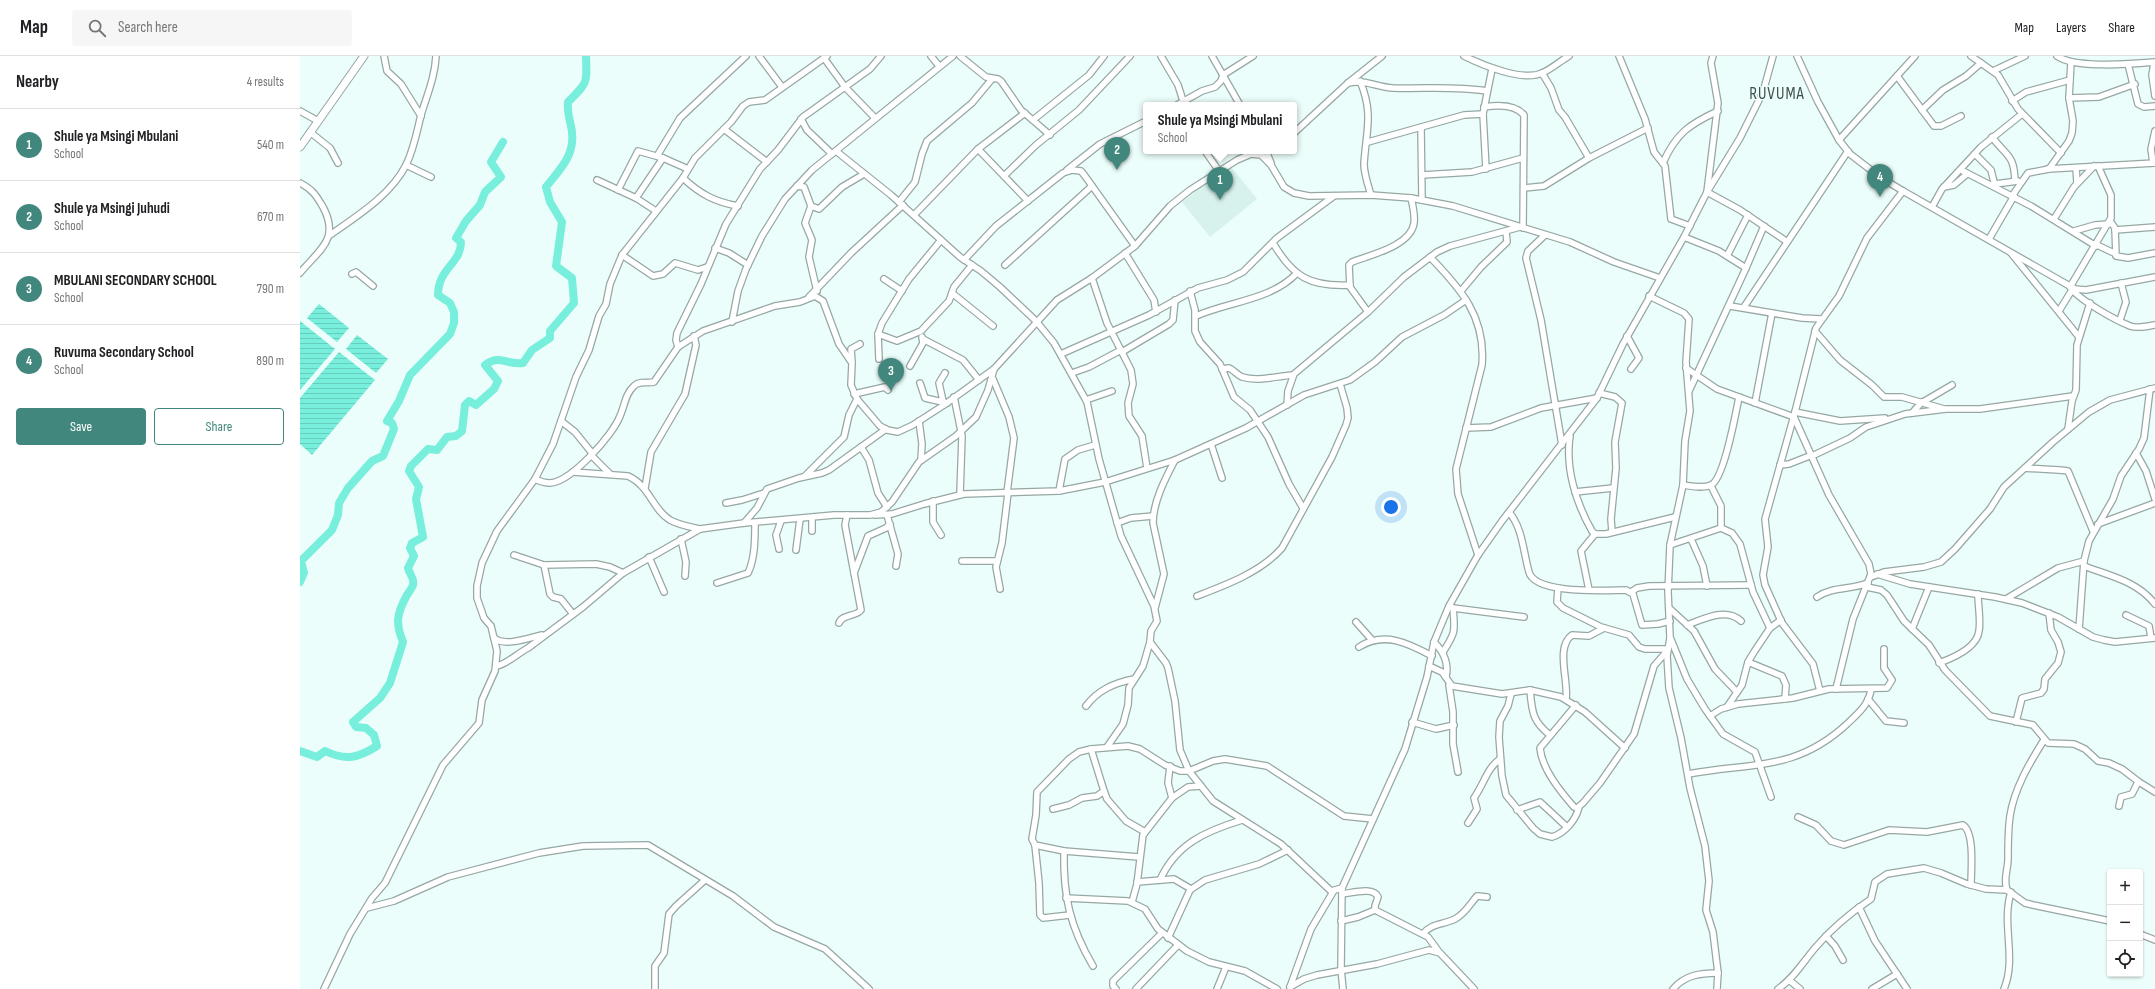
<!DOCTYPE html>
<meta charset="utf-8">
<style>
body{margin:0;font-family:"Sofia Sans Condensed",sans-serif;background:#f6f6f6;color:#202124}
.controls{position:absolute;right:12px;bottom:12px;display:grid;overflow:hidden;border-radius:4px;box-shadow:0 1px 3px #0004}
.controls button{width:36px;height:36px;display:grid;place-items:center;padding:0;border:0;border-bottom:1px solid #e0e0e0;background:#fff;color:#202124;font:20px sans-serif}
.you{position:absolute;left:1091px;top:451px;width:14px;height:14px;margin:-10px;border:3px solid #fff;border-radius:50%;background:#1a73e8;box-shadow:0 0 0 6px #1a73e833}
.badge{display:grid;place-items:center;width:26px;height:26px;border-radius:50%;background:#42877d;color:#fff;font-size:13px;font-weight:700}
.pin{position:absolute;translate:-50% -33px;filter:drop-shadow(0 1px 2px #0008)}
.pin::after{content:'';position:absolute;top:21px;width:14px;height:12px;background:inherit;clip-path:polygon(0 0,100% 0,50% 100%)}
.popup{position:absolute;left:843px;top:46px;width:154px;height:52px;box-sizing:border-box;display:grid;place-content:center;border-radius:4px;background:#fff;filter:drop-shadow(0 1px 3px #0005);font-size:13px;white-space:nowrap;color:#757577}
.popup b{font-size:15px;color:#202124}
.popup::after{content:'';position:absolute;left:50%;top:100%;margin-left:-8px;border:8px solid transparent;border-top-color:#fff}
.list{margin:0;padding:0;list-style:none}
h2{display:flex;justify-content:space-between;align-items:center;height:52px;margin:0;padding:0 16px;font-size:17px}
h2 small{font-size:13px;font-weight:400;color:#757577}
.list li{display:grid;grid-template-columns:26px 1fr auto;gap:12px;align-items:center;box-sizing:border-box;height:72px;padding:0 16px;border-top:1px solid #e0e0e0}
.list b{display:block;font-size:15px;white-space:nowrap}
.list p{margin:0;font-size:13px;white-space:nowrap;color:#757577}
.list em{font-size:13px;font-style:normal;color:#757577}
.actions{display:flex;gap:8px;padding:12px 16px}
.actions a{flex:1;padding:9px 0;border:1px solid #42877d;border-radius:4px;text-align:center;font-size:14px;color:#42877d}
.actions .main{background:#42877d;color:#fff}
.icon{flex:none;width:22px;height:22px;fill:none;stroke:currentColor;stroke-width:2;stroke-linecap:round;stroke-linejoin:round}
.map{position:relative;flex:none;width:1855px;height:933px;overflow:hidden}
header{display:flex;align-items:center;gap:24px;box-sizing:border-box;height:56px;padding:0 20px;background:#fff;border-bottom:1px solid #e0e0e0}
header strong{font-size:19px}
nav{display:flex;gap:22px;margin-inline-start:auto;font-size:14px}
.search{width:280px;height:36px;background:#f6f6f6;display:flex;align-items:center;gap:10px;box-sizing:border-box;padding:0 14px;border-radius:4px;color:#757577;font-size:15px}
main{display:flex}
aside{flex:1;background:#fff}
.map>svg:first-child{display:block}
</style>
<header>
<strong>Map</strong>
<div class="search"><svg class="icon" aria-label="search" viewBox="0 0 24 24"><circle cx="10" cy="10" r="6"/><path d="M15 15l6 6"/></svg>Search here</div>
<nav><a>Map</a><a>Layers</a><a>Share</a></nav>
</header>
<main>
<aside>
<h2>Nearby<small>4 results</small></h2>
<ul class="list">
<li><span class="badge">1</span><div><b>Shule ya Msingi Mbulani</b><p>School</p></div><em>540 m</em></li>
<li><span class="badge">2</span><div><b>Shule ya Msingi Juhudi</b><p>School</p></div><em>670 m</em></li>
<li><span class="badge">3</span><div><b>MBULANI SECONDARY SCHOOL</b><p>School</p></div><em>790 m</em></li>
<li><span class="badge">4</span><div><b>Ruvuma Secondary School</b><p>School</p></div><em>890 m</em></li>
</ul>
<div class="actions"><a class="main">Save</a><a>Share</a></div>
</aside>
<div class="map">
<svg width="1855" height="933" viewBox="0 0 1855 933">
<defs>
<pattern id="water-rules" width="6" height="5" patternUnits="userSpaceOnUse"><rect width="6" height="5" fill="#78eedc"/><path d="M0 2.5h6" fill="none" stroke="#68cdbd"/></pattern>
</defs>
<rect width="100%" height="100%" fill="#ecfefb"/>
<polygon fill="#d7f2ed" points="929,108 957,143 910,181 882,146"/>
<g fill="url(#water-rules)">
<polygon points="19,248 49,272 37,286 7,262"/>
<polygon points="0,265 35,293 0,334"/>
<polygon points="57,279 88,303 76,317 46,293"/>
<polygon points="39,296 75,324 12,399 0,388 0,342"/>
</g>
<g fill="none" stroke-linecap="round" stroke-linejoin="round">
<g stroke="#78eedc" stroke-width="8">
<path d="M0,526L4,517L1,505L32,474L38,459L39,447L48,432L72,405L83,400L94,373L92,367L87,365L99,345L110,319L150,278L154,267V256L150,247L138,239C138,212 161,208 161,186L156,182L166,165L180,149L185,136L201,121L191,106L203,86"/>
<path d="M0,695L17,701L25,695C46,705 58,702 77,690L74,679L66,672L56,671L53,666L80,642L90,627L103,586C95,567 97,557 107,539C109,536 112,532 113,529C115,522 109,518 108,512L114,500L110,492L112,487L123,481L116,443L119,431L109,415L111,410L128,393L137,394L147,381L156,380L162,375L165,349L169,345L176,349L194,333L198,325L185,309C200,298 205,309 223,307L232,294L250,282V275L274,247L272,222L256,210L262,166L250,146L246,131C262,111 277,97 271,70C269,61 267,55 268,46C288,26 287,28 286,0"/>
</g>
<g stroke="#96a7a4" stroke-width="8">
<g id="minor">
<polyline points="84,0 87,15 101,28 121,60"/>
<polyline points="459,0 482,31"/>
<polyline points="631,0 639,10"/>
<polyline points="660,0 686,21 698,23 701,25 721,54 750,79"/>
<polyline points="861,0 878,29 884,48"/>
<polyline points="912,0 940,49"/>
<path d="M1164,0C1182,9 1223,26 1242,17C1252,13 1260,5 1269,0"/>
<polyline points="1319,0 1345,63 1354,96 1365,110 1371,163 1390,170"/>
<polyline points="1413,0 1411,7 1418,47 1407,136 1440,154 1486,185"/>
<polyline points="1497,0 1518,46 1539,84 1550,98 1580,121 1603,135 1775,233 1786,234 1855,221"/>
<polyline points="1671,0 1698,19 1718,53 1761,97"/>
<path d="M1757,0C1775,13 1832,8 1855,6"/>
<polyline points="524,2 545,31 575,62"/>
<polyline points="1854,7 1852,19 1855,40"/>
<polyline points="1828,8 1838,48 1844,51 1855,50"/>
<polyline points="1693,15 1725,0"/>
<polyline points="1242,17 1251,32 1259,54 1265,61 1289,102"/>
<polyline points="1597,20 1634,70 1641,70 1661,60"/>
<path d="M1060,25C1074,58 1066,75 1064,108C1064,118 1068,129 1071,139"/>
<path d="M1048,27C1066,23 1076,31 1093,32C1125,33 1155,30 1187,35"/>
<polyline points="1769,42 1799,41 1835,28"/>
<polyline points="1712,45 1726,36 1770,24"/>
<polyline points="877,49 902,35 915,31 921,25 923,19 953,0"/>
<path d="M1184,51C1196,49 1215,48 1224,59L1223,172"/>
<polyline points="1622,54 1643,34 1666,20 1681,7"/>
<polyline points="0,55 18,65"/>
<polyline points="501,63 507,74 532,98"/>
<polyline points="733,64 789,19 804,0"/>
<polyline points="1121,72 1122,144"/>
<polyline points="424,73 467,106"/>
<polyline points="10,76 30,92 38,107"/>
<polyline points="994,77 1048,27 1082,0"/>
<path d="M1692,81C1707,101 1714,98 1715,125"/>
<polyline points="1539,84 1615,0"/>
<polyline points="1068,86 1164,59 1183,58"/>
<polyline points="678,93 728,145"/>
<polyline points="536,95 591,139 660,201 681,215 700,231 736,265 754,287 787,346 799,403 821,480 854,550 857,565 851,575 850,586 866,607 868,612 875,645 880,694 889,715 913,745 981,788 1031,835 1042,832"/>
<polyline points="905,95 919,115"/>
<polyline points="966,95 971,107"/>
<polyline points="1675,98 1691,114 1695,130"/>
<polyline points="357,100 380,62 446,0"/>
<path d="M1363,107C1376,77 1390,68 1418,55"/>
<polyline points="1853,107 1851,93 1855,75"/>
<polyline points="106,109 131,121"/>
<path d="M1798,110L1811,139V162L1770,231C1779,244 1815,264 1830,270C1838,273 1847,270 1855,269"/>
<polyline points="1776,112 1777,127"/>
<polyline points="1186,113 1183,58 1192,13"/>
<polyline points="1748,113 1855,107"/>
<polyline points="767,114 800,88 846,65"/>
<polyline points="1661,114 1731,150 1796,190"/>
<polyline points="1122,119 1172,116 1223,102"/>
<polyline points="704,120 736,89 779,54 830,0"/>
<path d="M383,122C400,138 415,146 438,150"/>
<polyline points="297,124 336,142 356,155"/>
<path d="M0,127C12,133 16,139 23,151C40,183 20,193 0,217"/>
<polyline points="1695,128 1718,125"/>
<polyline points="497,130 504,131 511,150 505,167 512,184 509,201 517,235"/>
<polyline points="1644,131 1654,129 1667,118"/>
<polyline points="1224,132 1244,130 1289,102 1348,72"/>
<polyline points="318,134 338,95 363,102 388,113"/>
<polyline points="1712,140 1728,117 1749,113 1769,85 1772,77 1773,65 1769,42 1771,6"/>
<polyline points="336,142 363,102"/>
<polyline points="599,146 615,126 622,98 627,85 672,47 692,23"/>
<polyline points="511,150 519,153 542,131 564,118"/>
<polyline points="1632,151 1642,133 1681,91 1722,58"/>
<polyline points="614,159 678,93 725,57"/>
<polyline points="1754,163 1774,131 1794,110"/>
<polyline points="1810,165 1815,172 1816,200 1828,202 1855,197"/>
<polyline points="1815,174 1855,171"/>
<polyline points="1774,175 1795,169 1809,168"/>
<path d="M30,179C57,160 91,139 106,109C114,93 117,75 121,59C127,39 135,21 136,0"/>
<polyline points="1245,179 1228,195 1226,202 1241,264 1262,389"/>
<polyline points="1384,181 1419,195 1446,212 1389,335"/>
<polyline points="1689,183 1714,140"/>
<path d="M973,187C993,221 1010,231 1050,229"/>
<polyline points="1797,189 1814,197"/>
<polyline points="415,192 429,197 448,209"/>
<polyline points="825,197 854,244 856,256"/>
<polyline points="1711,197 1779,281"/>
<polyline points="322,199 353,220 363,218 375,207 398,214 407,211"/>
<polyline points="1427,200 1448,159"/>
<path d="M1130,201C1161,233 1186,261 1182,309L1156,413L1158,438L1178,499"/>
<polyline points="664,204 696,170 763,117 772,114 781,115 785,120 835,190"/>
<polyline points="705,209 792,130"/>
<polyline points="1446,212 1464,170"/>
<polyline points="52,218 56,216 73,230"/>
<polyline points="792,222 807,267 831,314 833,328 828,347 829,360 842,380 847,412"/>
<polyline points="584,223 602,235"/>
<polyline points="890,235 895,254 895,275 900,286 920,308 934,341 950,354 968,381 989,428 1003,452"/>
<polyline points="1161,235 1181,211 1207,186 1206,175"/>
<polyline points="652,237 693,270"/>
<polyline points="1349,240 1384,257 1389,263 1386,306 1390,355 1385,385 1383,429 1370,489 1368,536 1370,581 1387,623 1405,653 1423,678 1455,696 1471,741"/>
<polyline points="509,241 551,197 603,149"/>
<polyline points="1430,250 1502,262 1521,263"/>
<polyline points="1444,251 1548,95"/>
<polyline points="1759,255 1772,234"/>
<path d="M1068,256L1050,231L1049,209L1052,206C1070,199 1111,190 1114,167C1115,159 1113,150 1111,142"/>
<path d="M896,260C927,246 972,244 997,217"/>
<polyline points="1820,264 1826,246 1821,227"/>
<polyline points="432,266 438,235 446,213 462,180 485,143 512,114 653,0"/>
<polyline points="1515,275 1540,304 1572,329 1584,341 1602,341 1644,353"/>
<polyline points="578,278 597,285 621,275 649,245 654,231 672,209"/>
<polyline points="1327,280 1339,302 1331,313"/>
<polyline points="623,283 663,304 679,324"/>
<polyline points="378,291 376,284 377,277 401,228 426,168 460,113 478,94 503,61 570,13 581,0"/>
<polyline points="822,296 869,268 873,264 875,244"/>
<polyline points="761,298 849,259 898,232 927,224 943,216 977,182 1034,140"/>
<polyline points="579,303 578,278 582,267 609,223 641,184"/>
<polyline points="552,306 551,293 560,288"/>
<polyline points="610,310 623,287 622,281"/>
<polyline points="1386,312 1417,333 1494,361 1529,439 1569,508 1571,518 1553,563 1536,633"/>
<path d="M922,313L929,312C934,314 937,319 942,321C959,326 976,320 993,319"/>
<polyline points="772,317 789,311 821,294"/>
<polyline points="693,323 709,361 714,382 707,437"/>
<polyline points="620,327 625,342 647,347"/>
<polyline points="1299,337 1315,341 1322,347 1315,386 1316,412 1311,463 1312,476"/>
<polyline points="554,338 585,331 588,334"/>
<polyline points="654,341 662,380 660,438"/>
<polyline points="786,344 812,335"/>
<polyline points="643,345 639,327 645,317"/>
<polyline points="1623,346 1652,329"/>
<polyline points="1455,347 1472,257"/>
<polyline points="987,349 988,335 994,318 1068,256 1104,221 1137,196 1150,190 1220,171"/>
<polyline points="1495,356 1540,365 1585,362"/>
<polyline points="1612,357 1622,346"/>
<polyline points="261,365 275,376 292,397"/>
<polyline points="619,365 622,388 621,404"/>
<polyline points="1166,372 1191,371 1241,352 1297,342"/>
<polyline points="1768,373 1772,345 1776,334 1777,289 1790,247"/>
<path d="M1270,380C1265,412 1276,447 1292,475L1295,478H1306L1375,461"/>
<polyline points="911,388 922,422"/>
<polyline points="561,391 569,404 578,437 587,451"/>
<polyline points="1836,397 1846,415 1855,443"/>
<polyline points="291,399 310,418"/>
<polyline points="1512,400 1550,382 1566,371 1605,358 1646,353 1680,353 1773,340"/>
<polyline points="1480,409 1489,408 1512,399"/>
<path d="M1725,412C1733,413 1765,414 1768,415L1793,475"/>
<path d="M273,416L328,420C350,430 352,453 370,464C379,469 390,471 400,473"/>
<polyline points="505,420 544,381 549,359 557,343"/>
<path d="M235,423C239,425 245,427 250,427C271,426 313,379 320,360C325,349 325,338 334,330C340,324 347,328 354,326L378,291L403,275L475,250L500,246L515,240L523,245L539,288L552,307L551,329L557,343L580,370L587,374L598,376L613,369L644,349L694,313L757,244L792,222L835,190L870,150L890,134L937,104L951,98L961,99L971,109L984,131L994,137L1009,140L1071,139L1111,142L1153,150L1270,186L1314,206L1360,222"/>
<path d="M1383,429C1391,430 1403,433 1411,429C1424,423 1436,356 1439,341"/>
<polyline points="1411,430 1421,450 1421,472 1432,477 1440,488 1453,536 1470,572"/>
<polyline points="345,432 351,396 385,338 396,289 394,280"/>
<polyline points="759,435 765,403 778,394 795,389"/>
<polyline points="1275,436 1313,432"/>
<polyline points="633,445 633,466 641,479"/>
<polyline points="426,447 442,444 464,437"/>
<path d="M1209,456C1223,473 1223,495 1229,516C1235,539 1307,534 1326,534L1333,538L1342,569L1358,568L1370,565"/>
<polyline points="575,459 592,458 624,448 664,438 759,435 805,426 875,404 946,372 1004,339 1050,324 1075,306 1102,281 1144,259 1166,244"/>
<polyline points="587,459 598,498 596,510"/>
<polyline points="512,462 512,475"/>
<polyline points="444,467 457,452 467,433 499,422 522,417 529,414 586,373"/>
<polyline points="817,467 831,462 853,460"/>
<polyline points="1798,468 1855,447"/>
<polyline points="381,483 386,506 385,520"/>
<polyline points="1391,483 1403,510 1407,530"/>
<polyline points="1370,489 1421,472"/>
<polyline points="479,493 476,479 481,465"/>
<polyline points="496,494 500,463"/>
<polyline points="214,499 244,509 296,508 310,511 323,517"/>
<polyline points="349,501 364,536"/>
<polyline points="662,505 697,505"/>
<polyline points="244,509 250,538 253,541 261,543 273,558"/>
<path d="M1784,510C1810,520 1837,525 1855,548"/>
<polyline points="554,517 568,480 586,472 590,468"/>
<polyline points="1577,518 1610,528 1695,541 1722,547 1758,561 1793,581 1804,584 1815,586 1855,582"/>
<polyline points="1571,521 1584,516 1624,511 1641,506 1655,493 1690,453 1704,431 1753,386 1789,356 1810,344 1855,332"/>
<path d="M417,527L448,517C455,503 455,482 455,467"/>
<polyline points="1567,531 1581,534 1587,539 1604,565 1629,589 1645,614 1690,660 1733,669 1748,687 1774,688 1785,693 1798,705 1809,707 1822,713 1839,726 1855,736"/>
<polyline points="1258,532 1257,546 1263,552 1301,571 1329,579 1339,591 1345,593 1368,593"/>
<polyline points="700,533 696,511 702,487 708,437"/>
<polyline points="1289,534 1281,495 1295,478"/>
<polyline points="1331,536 1337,532 1349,530 1451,529"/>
<path d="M897,540C926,529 961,516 982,492L1032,401L1046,369L1048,362L1047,352L1040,328"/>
<path d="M1517,541C1533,530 1551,534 1568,527"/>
<polyline points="1706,543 1758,512 1784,505"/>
<path d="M855,552L864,518L853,467C853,446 865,423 875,404"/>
<polyline points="1153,552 1224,561"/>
<polyline points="1369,552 1394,575 1415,613 1437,636"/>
<polyline points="1826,559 1849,570 1851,582"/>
<polyline points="1056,566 1072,584"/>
<path d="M539,567C542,558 556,561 561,554L545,469L547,459"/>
<path d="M1387,569C1404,563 1426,551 1441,565"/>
<polyline points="1612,573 1629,531"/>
<polyline points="1779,573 1784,505 1789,485 1813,443 1821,420 1839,393 1844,382 1850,333"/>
<path d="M194,582C205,591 229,582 242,579"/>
<polyline points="1370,582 1367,600 1369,632 1381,682 1390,732 1405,790 1409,825 1406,854 1413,876 1418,917 1417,933"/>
<path d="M1134,586C1144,596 1149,607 1146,621"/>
<path d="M1059,591C1084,575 1108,587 1132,600"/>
<path d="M1143,596C1156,576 1155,575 1153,552L1151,551"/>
<polyline points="1448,606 1482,620 1486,629 1485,643"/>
<path d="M1639,607C1653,602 1677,592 1679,575C1681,564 1678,550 1678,538"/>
<path d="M196,610C206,609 218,597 228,592L283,551L323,517L400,473L444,467L534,459H570L581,456L592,446L619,406L656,380L676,361L688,334L694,313"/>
<polyline points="1129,610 1142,616 1152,630 1202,638 1230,634 1261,641 1285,656 1325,692"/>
<polyline points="1149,629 1153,656 1153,688 1158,716"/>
<path d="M1230,634C1232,655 1232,665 1250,679"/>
<polyline points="1520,635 1513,608 1482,567 1465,529 1463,519 1468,491 1465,463 1495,356 1516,272 1539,240 1567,182 1603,135"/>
<path d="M1211,638L1208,650L1200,665L1199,681L1202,720L1206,739L1233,772L1240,778L1252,781C1265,777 1276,764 1279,751"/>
<path d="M1266,643C1269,626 1255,591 1272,579L1289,580L1304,572"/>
<polyline points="1568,643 1586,665 1604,667"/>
<path d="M1276,649L1240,692C1242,713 1260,735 1274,751L1277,752L1283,747L1300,727L1334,678L1354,610L1367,595"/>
<path d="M786,650C798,634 814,627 834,623"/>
<polyline points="1427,651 1442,629 1448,606 1454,596 1470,572 1481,564"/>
<polyline points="1410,660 1421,653 1438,648 1493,642 1529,633 1587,632 1592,624 1584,612 1584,593"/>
<polyline points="1112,666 1136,673 1154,669"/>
<polyline points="1716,666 1722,642 1741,637 1744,633 1745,623 1758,607 1761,596 1758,586 1751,574 1749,557"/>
<polyline points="807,691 823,668 828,649 829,632 843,610 850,586"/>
<path d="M1388,718C1451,706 1495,716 1547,668C1558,657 1568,650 1571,634"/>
<polyline points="804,735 807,743 826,765 845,776"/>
<polyline points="872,742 888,731 901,730"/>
<polyline points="1819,750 1821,741 1832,738 1838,726"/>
<polyline points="753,753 769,749 782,742 797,740 804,735 791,693"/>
<polyline points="1217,754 1240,746 1267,771"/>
<path d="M1498,761L1516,769L1531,785L1544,789L1589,774L1627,776L1663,769C1675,777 1671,815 1671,829"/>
<path d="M1168,767L1177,753L1174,742C1184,728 1187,712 1200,703"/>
<polyline points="735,789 739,827 740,859 743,862 770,859"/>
<path d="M764,795C763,840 770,871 793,910"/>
<polyline points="839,801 764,795 735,789 732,783 736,759 737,736 769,703 779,696 791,693 828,690 840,693 865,709 880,715 889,715 913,705 925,703 967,710 1044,760 1073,763"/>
<path d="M860,824C876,788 906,775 942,764"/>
<polyline points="837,826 874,823 891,833"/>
<path d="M1707,834C1703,823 1708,814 1708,803C1708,789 1708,774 1710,760C1714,733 1730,706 1744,684"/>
<path d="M1042,838C1052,837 1074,830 1078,841L1075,850V854L1128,881L1139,896"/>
<polyline points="766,842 828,845 845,853 858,873 887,895 909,906 945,915 977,933"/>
<polyline points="832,846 837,828 843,779 872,742 868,727 870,710"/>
<polyline points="1559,851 1575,885 1607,933"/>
<polyline points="67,852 94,845 148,821 239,797 283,790 348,789 433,840 474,871 525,893 569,933"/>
<polyline points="1041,865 1058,861 1075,854"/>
<path d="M1123,878C1131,867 1143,869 1155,863C1165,858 1170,848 1177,840L1187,841"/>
<polyline points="1840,878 1855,884"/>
<polyline points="1526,880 1535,890 1543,904"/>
<polyline points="868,882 890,834 905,824 959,808 988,794"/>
<polyline points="1489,924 1500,933"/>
<polyline points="990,931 1004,923 1017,919 1077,908 1129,894 1140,897 1174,933"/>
<polyline points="990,931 1011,873 1033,836"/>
<polyline points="24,933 50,878 72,842 85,827 143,709 179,667 182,644 195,615 197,595 191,570 184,562 177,542 177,530 182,507 197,475 235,423 253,388 276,321 289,294 299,260 306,248 310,228 322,199 383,122 395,102 431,66 443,50 449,46 465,44 527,0"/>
<polyline points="355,933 355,910 364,897 369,858 376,850 405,824"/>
<polyline points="816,933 813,930 813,925 862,877"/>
<polyline points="836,933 878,889"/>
<polyline points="917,933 926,911"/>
<polyline points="1043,933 1041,913 1042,832 1105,693 1127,621 1134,586 1149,550 1178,499 1202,465 1297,342 1323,288 1384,181 1407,136 1440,82 1463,36 1473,0"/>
<path d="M1373,933C1385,919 1400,917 1418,917"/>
<path d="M1478,933C1494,922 1503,906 1515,892C1532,872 1550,857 1571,843L1575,826L1587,818L1624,812L1641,817L1667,828L1686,833L1707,834L1725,847L1733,849L1810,865"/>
<polyline points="1572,933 1597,918"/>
<path d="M1704,933C1717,902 1701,868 1711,836"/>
</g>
</g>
<g stroke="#96a7a4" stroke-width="9">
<polyline id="major" points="0,91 64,0"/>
</g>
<use href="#minor" stroke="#fff" stroke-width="5.5"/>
<use href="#major" stroke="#fff" stroke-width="7"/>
</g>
<g text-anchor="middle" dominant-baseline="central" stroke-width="3" stroke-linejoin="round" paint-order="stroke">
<g font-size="17" letter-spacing="1" fill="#41504d" stroke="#ecfefb">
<text x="1477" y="38">RUVUMA</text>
</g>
</g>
</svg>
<div class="controls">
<button>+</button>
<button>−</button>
<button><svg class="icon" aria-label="locate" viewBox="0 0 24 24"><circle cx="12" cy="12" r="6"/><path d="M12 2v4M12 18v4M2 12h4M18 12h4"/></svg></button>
</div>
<div class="you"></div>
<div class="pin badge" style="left:920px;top:144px">1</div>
<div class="popup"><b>Shule ya Msingi Mbulani</b>School</div>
<div class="pin badge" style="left:817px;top:114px">2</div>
<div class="pin badge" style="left:591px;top:335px">3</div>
<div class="pin badge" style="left:1580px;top:141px">4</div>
</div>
</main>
